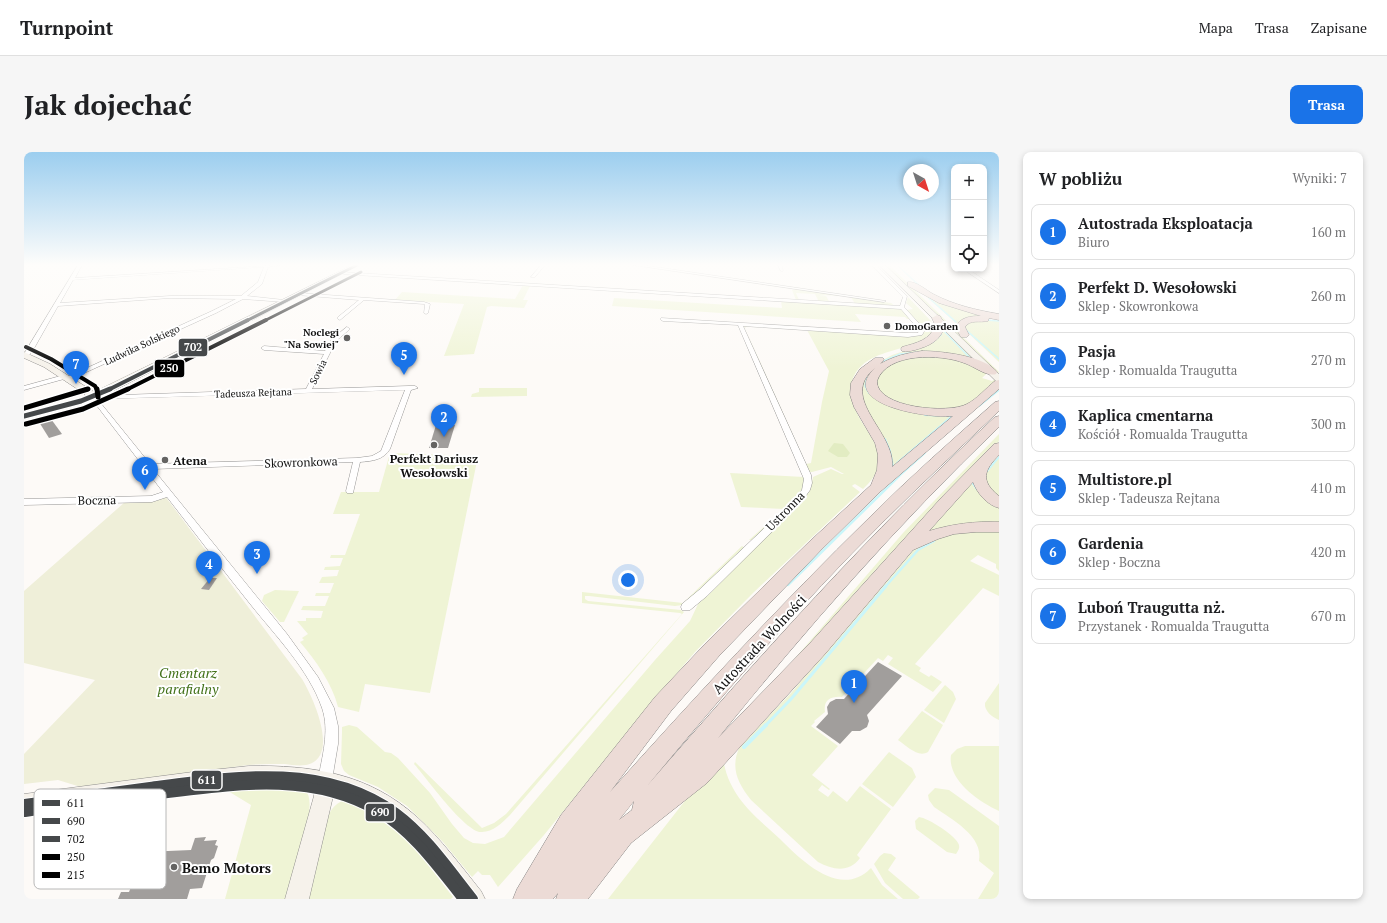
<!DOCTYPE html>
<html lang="pl">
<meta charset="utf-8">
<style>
body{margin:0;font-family:"PT Serif",serif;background:#f6f6f6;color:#202124}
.controls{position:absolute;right:12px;top:12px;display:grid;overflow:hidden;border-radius:8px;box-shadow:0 2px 6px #0003}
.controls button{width:36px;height:36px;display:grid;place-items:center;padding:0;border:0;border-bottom:1px solid #e0e0e0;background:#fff;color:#202124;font:20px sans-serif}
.compass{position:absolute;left:879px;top:12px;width:36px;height:36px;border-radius:50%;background:#fff;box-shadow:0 2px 6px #0003;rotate:141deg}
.you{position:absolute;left:604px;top:428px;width:14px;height:14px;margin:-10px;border:3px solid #fff;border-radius:50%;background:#1a73e8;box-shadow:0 0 0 6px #1a73e833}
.badge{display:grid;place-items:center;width:26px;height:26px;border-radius:50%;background:#1a73e8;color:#fff;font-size:13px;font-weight:700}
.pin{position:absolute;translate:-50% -33px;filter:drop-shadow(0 1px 2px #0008)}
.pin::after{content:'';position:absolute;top:21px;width:14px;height:12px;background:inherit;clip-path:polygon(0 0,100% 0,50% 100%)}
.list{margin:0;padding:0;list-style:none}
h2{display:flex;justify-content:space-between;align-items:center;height:52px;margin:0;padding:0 16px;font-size:17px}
h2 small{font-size:13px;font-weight:400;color:#757577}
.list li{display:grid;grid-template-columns:26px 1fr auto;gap:12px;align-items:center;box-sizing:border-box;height:56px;margin:0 8px 8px;padding:0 8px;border:1px solid #e0e0e0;border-radius:8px}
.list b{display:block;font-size:15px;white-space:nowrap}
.list p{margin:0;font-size:13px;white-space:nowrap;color:#757577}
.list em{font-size:13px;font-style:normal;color:#757577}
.icon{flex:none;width:22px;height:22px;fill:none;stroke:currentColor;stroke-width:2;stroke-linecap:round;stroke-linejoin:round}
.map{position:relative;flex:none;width:975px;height:747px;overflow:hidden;border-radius:8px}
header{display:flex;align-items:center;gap:24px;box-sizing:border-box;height:56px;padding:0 20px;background:#fff;border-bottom:1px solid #e0e0e0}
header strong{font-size:19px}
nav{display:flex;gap:22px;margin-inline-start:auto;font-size:14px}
.intro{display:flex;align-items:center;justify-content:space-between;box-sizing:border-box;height:96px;padding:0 24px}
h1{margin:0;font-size:28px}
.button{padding:10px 18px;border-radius:8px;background:#1a73e8;color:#fff;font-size:14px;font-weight:700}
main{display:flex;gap:24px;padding:0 24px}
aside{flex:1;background:#fff;border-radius:8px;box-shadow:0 2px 6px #0003}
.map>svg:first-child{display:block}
</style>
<header>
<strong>Turnpoint</strong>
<nav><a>Mapa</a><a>Trasa</a><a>Zapisane</a></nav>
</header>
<div class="intro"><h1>Jak dojechać</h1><a class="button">Trasa</a></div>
<main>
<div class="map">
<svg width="975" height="747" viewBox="0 0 975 747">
<rect width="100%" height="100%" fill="#fdfaf7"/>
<g fill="#eff4d5" fill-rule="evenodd">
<polygon points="860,113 865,113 975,220 973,222"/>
<polygon points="499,133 506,134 499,148 504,148 500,156 467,154 463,155 450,202 420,204 440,152 371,148 378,140 491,147"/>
<polygon points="772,137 822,144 796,143 802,144 806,151 795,150 791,142 772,141 775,148 780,149 772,148 768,138"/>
<polygon points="827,145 867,151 872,155 831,152"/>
<path d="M884,145L907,169L910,177C898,202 838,192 828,230C818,273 884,295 839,337L831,332L829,333L828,334L836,340L729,441L671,500L625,554L520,683L474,735L466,723H458L454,719L448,725L419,690L383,654L354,635L325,623L320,619L317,612L318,580V575L325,573L333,575L361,600L367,601L374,606L406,641L428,672L440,686L449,691L461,692L480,685L631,508L666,469L675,450L782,344L787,335L789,325L807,317L818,322H820L807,315L788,320H785L720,174L898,183L900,178L882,158L889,157L882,151ZM723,174L783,178L805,219L798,250L787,311L782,312L721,176Z"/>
<path d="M903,145V144L975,167C964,166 941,163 933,172Z"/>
<polygon points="590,146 758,156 757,149 877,157 887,167 883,167 881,165 831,162 837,170 588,154"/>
<polygon points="955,167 975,169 975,210 942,179 939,171"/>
<path d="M918,176L955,212L893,200C874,202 853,209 844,228L862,251L931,262L866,318L839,255L837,231L855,210L868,203L898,193Z"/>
<polygon points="891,203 930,206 963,221 958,226 968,229 975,225 975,228 940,255 895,258 855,242 851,227 864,213"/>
<polygon points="455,236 503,236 503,244 447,245 448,242 455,240"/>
<polygon points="975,282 975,289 761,518 879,381"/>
<path d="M366,301L454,304L406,541L341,532L335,560L314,555C308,531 292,509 276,490L280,488L278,486L284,482L273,469H282V466H297L299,459L277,458L279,454H301L305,444H291L292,441H306L310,431H295L298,425L313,424L315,418H300L301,415L316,414L319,406H306L307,403H321L336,362H309L317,340H355Z"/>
<polygon points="975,301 975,348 965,338 959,319"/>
<path d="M706,321L780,325C781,327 782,329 782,331C780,343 739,378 729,388H725L760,357L717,355Z"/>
<polygon points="948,327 975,353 975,373 901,381"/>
<path d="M975,378V419L972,416V412L954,403L946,409L975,423V444L959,436L891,512L897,516L895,519L905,525L907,523L918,530L909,540L864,512L869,506L864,503L859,509L854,506L818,545C807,544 799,548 801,560L790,569L791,570L787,574L814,594L788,623L806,637L805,638L798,633L794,638L804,645L809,639L823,650L836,634L867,657L833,703L836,706C825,721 809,718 794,710L727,648C713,630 706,615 716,594L767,541L874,415C881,408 888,398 896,393C921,379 948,380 975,378Z"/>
<path d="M718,394L721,396L659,453L651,454L565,444H561V447L564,449L657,458L660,460L486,663C478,671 469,680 458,680C442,682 402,625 390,612L391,610L458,676L470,671L482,662L658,462L656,461L558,451V440L659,451Z"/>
<polygon points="251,438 275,439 260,470 256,470 238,449 240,443"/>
<path d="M975,531V568C968,565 960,559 961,551Z"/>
<polygon points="921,533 929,540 932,547 920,571 900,558"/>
<path d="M898,559L919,573L904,600C894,606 883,594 874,588Z"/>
<path d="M941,594H975V659C955,650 923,628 927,603L933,597Z"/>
<polygon points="865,600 888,616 892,625 869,655 838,632"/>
<path d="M700,612C707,646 732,665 756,687C779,710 817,747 847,716L858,733L874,747H584L671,636Z"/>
<path d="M258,633C280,634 288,636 285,661L262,747H201L227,653L199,636Z"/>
<path d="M911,636L925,638L975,674V747H954L970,721L955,709C960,684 927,667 910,655L905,648L904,643Z"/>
<path d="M327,647C372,668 399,706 429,745L427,747H280L301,662H305C309,654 317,647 327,647Z"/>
<path d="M895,665C904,666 933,684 935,693C936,696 934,699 932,702L923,700L892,677L891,669Z"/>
<polygon points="860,701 867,702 872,706 864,718 896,745 894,747 879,747 861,731 850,712 856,704"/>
</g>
<polygon fill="#e2ecc2" points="810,291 819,292 826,301 823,305 814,305 804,299"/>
<path fill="#efefd9" d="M141,344L278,527C289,545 317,606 282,613C275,614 267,613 261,612C248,612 236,612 224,613L60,636L34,628L0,632V602L71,528L0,511V439L101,350L132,349Z"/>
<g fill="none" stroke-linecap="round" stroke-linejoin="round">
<g stroke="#caf6fa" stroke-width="1.5">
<polyline points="873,113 898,136"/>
<polyline points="905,146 932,170"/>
<polyline points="962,168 975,169"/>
<polyline points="941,177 975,207"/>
<polyline points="919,178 947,207"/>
<polyline points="909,190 917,183 918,177"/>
<polyline points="857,210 876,202 896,200"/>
<polyline points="843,225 841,234 843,238"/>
</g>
<g stroke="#caf6fa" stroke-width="2">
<polyline points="843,237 845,241"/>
<polyline points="955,254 975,238"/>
<polyline points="861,287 866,299 869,314"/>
<polyline points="873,311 928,264 901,263"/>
<polyline points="963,319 975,305"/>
<polyline points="874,325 901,301"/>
</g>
<g stroke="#caf6fa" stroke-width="2.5">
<polyline points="948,330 953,337"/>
<polyline points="764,433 875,324"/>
<polyline points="861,435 894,398 910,389"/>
</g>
<polyline stroke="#caf6fa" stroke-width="3" points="741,574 767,547 862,434"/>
<polyline stroke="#caf6fa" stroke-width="4" points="720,595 742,573"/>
</g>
<g fill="#a19e9c">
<polygon points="27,267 38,282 25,286 15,270"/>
<polygon points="412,273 431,273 424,296 405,296"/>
<polygon points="186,426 193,426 185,438 177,437"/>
<polygon points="854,510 878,524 843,563 845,569 843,575 836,579 828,579 816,592 792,575 804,562 803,555 806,550 812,547 820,547"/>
<polygon points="182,685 180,689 193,688 191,693 194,694 190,706 187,708 178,736 166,737 163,747 94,747 97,740 105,740 121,700 167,698 171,686"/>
</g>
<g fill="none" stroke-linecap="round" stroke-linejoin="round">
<g stroke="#979695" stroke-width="1">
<g id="street">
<path d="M54,113H58L51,126L257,113L244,115L238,132L223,144L260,148L262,149L260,150L219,147L192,161L45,228L40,227L0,238V234L40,223L43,225L188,159L212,147L146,146L34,154L8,200L3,205H0V202ZM240,115L234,130L217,144H146L36,151L49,128Z"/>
<polygon points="517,113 521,113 511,125 507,125"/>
<polygon points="609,113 618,113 862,149 860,150"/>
<polygon points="754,113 758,113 759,119 757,119"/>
<polygon points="848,113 852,113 883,144 880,155 901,178 898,183 884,185 719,174 787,323 788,331 786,338 776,352 683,444 666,458 658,458 657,455 658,452 675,438 770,348 778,338 780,327 714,173 639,169 637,168 637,166 884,181 894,181 895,178 877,157 316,122 314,121 316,120 876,154 879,145"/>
<polygon points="939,117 944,117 975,138 975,141"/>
<polygon points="275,141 400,150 406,152 404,161 402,162 400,161 401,153 400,152 340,148 316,168 314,167 314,165 335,148 273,143"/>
<path d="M323,175L326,177L312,189L288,237L385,234H391L394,236L387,238L366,297C359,308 349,309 336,310L329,341H323L322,339L329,310L129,317L263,482L294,525L310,556L314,574V592L308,628L306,633L301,635L296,633L294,628C298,605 306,579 298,556C285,518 251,483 227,453C198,417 171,381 143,345L128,350L0,353V347L127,344L139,340L70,250L69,247L65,246V244L282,237L300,202L240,198L237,196L240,194L301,199L308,187ZM381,238L357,299L348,304L333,306L126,312L75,249L76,247Z"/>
</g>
</g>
<g stroke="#8e8d8b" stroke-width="1">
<g id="secondary">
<polygon points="329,113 336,113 85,241 60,251 0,267 0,261 54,247 61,244 61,242 20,215 0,206 0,200 26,212 70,240"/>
<polygon points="855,113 861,113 975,222 975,230 972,229"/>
<path d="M225,614C288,613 344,621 393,665C417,687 437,714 457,739L461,747H434C397,700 369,661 310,640L285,747H261L290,644V636C244,627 195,636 148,642C99,648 49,655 0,662V642L169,620Z"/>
</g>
</g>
<g stroke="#858382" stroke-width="1">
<g id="highway">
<path d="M884,130C892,129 902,138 909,142C930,153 952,158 975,162V168L965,166L964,169C956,171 946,167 941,175L945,183L943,185H937L931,175C937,165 946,164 957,164L915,151L884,134Z"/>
<path d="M913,163L916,164L921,173C917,189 905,194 891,198C886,199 883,200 878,199L877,197L878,195C892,191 907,188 911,173L908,166Z"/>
<path d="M898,199C918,199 961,204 973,220L972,222C962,225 950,214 940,211C917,202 863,200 853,229C852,256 925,262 943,252C953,247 962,236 971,229L975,228V237L857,339L798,397L695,504L647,559L586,640C670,546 756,453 846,365C886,325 928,288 971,250L975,249V259C936,296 897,332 859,370C775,453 698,544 623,634C734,506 846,380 971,265L975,264V275C874,372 782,477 694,586L787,490L918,345L970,292L975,291V303C960,318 956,329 975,344V356C963,353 953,341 949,330L905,379C928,372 951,369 975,370V380H952L930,382L914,387L889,398L801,502L683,631L607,691L564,747H532L534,741L529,747H489L493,737L537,663L631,545L681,492L786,389L847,333L853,318L854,303L851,291L830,255L826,243L827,231L836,217L851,206H859L860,208L856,212C870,204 883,201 898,199ZM851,216C812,253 907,267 929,264L868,315C872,280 813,246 851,216ZM610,649L608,658L595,668Z"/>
</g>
</g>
<use href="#street" fill="#fffefe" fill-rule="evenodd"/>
<use href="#secondary" fill="#f6f2eb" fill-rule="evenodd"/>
<use href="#highway" fill="#ecdbd6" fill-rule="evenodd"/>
<g stroke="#fff" stroke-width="12">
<path id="bus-1" d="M0,652C42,646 84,641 126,635C209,624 300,609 372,661C403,684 425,717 449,747"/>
</g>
<g stroke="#fff" stroke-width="12">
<path id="bus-2" d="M1,660C46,653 91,648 136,642C210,633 288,620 355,660C390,681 414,716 439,747"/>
</g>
<g stroke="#fff" stroke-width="4.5">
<polyline id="bus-3-far2" points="222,169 333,113"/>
</g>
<g stroke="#fff" stroke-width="6">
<polyline id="bus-3-far1" points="84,238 224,168"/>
</g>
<g stroke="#fff" stroke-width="8">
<polyline id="bus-3" points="0,264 57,249 86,237"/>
</g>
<g stroke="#fff" stroke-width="4.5">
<polyline id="bus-4-far2" points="240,169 337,120"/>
</g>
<g stroke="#fff" stroke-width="6">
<polyline id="bus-4-far1" points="102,238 242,168"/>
</g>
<g stroke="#fff" stroke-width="8">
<polyline id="bus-4" points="2,272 59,257 104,237"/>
</g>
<g stroke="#fff" stroke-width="6">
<g id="bus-5-far1">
<polyline points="2,195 27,207 71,234 73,238"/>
<polyline points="60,238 64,237"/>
</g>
</g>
<g stroke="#fff" stroke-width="8">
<g id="bus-5">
<polyline points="73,237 74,245"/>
<polyline points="0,256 64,237"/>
</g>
</g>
<use href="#bus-1" stroke="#45484a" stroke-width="10"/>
<use href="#bus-2" stroke="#45484a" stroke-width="10"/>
<use href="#bus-3-far2" stroke="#45484a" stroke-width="3"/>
<use href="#bus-3-far1" stroke="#45484a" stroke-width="4"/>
<use href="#bus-3" stroke="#45484a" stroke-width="5"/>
<use href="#bus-4-far2" stroke="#000" stroke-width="3"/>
<use href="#bus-4-far1" stroke="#000" stroke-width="4"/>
<use href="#bus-4" stroke="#000" stroke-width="5"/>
<use href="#bus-5-far1" stroke="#000" stroke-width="4"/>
<use href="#bus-5" stroke="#000" stroke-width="5"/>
</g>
<linearGradient id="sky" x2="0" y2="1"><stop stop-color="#9cceef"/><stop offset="0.52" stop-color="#fefdfb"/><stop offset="1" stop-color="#fefdfb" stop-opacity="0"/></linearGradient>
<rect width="975" height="217" fill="url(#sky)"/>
<g fill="#646362" stroke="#fff" stroke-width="1.5">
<circle cx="863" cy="174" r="4"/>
<circle cx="323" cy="186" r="4"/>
<circle cx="410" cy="293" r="4"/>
<circle cx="141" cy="308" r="4"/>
<circle cx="150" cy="715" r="4"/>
</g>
<g text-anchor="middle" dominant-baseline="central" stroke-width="4" stroke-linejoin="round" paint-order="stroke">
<g font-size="10" font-weight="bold" fill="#111" stroke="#fff" text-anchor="start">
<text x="871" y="174">DomoGarden</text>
<text x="315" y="180" text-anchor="end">Noclegi<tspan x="315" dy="12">"Na Sowiej"</tspan></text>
</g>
<g font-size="10" fill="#111" stroke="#fff">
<text transform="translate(118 193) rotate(-25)">Ludwika Solskiego</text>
<text transform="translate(294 220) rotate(-64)">Sowia</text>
<text transform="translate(229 241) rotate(-2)">Tadeusza Rejtana</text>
</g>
<g font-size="12" font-weight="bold" fill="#111" stroke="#fff">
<text x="410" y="306">Perfekt Dariusz<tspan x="410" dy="14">Wesołowski</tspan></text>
<text x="149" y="308" text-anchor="start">Atena</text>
</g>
<g font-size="12" fill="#111" stroke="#fff">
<text transform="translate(277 310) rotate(-2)">Skowronkowa</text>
<text transform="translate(73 348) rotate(-1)">Boczna</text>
<text transform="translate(761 359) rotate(-46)">Ustronna</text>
</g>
<g font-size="14" fill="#111" stroke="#fff">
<text transform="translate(735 492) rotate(-47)">Autostrada Wolności</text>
</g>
<g font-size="14" font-style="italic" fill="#427119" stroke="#fff">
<text x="164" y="520">Cmentarz<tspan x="164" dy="16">parafialny</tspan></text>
</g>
<g font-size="14" font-weight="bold" fill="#111" stroke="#fff" text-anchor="start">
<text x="158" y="715">Bemo Motors</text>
</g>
</g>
<rect x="10" y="637" width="132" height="100" rx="6" fill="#fff" stroke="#b8b8b8" stroke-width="1"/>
<rect x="18" y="648" width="18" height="6" fill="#45484a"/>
<rect x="18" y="666" width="18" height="6" fill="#45484a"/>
<rect x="18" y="684" width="18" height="6" fill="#45484a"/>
<rect x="18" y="702" width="18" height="6" fill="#000"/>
<rect x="18" y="720" width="18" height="6" fill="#000"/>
<g font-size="11" fill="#111">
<text x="43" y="655">611</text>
<text x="43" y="673">690</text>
<text x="43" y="691">702</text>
<text x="43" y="709">250</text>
<text x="43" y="727">215</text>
</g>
<g stroke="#fff" stroke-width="1.5">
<rect x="154" y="186" width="30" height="19" rx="4" fill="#45484a"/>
<rect x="130" y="207" width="31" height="19" rx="4" fill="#000"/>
<rect x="167" y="618" width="31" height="20" rx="4" fill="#45484a"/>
<rect x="341" y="651" width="30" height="19" rx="4" fill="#45484a"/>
</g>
<g font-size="11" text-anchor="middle" font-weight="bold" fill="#fff">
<text x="169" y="199">702</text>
<text x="145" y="220">250</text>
<text x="183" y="632">611</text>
<text x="356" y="664">690</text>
</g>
</svg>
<div class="controls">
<button>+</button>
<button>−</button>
<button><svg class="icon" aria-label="locate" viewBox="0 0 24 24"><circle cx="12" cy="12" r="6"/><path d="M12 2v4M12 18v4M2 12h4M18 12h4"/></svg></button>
</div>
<svg class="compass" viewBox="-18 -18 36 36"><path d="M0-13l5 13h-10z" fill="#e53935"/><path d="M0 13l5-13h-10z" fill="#757577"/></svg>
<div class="you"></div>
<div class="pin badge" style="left:830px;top:551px">1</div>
<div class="pin badge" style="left:420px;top:285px">2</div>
<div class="pin badge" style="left:233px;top:422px">3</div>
<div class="pin badge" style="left:185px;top:432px">4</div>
<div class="pin badge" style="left:380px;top:223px">5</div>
<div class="pin badge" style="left:121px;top:338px">6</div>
<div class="pin badge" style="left:52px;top:232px">7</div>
</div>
<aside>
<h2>W pobliżu<small>Wyniki: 7</small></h2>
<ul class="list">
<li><span class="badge">1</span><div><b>Autostrada Eksploatacja</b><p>Biuro</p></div><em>160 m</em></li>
<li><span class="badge">2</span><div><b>Perfekt D. Wesołowski</b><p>Sklep · Skowronkowa</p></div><em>260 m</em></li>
<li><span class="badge">3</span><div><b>Pasja</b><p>Sklep · Romualda Traugutta</p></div><em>270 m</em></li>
<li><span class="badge">4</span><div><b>Kaplica cmentarna</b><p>Kościół · Romualda Traugutta</p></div><em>300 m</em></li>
<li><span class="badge">5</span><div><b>Multistore.pl</b><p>Sklep · Tadeusza Rejtana</p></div><em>410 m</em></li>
<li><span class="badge">6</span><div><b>Gardenia</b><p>Sklep · Boczna</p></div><em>420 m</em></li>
<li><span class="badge">7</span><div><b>Luboń Traugutta nż.</b><p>Przystanek · Romualda Traugutta</p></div><em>670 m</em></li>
</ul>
</aside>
</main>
